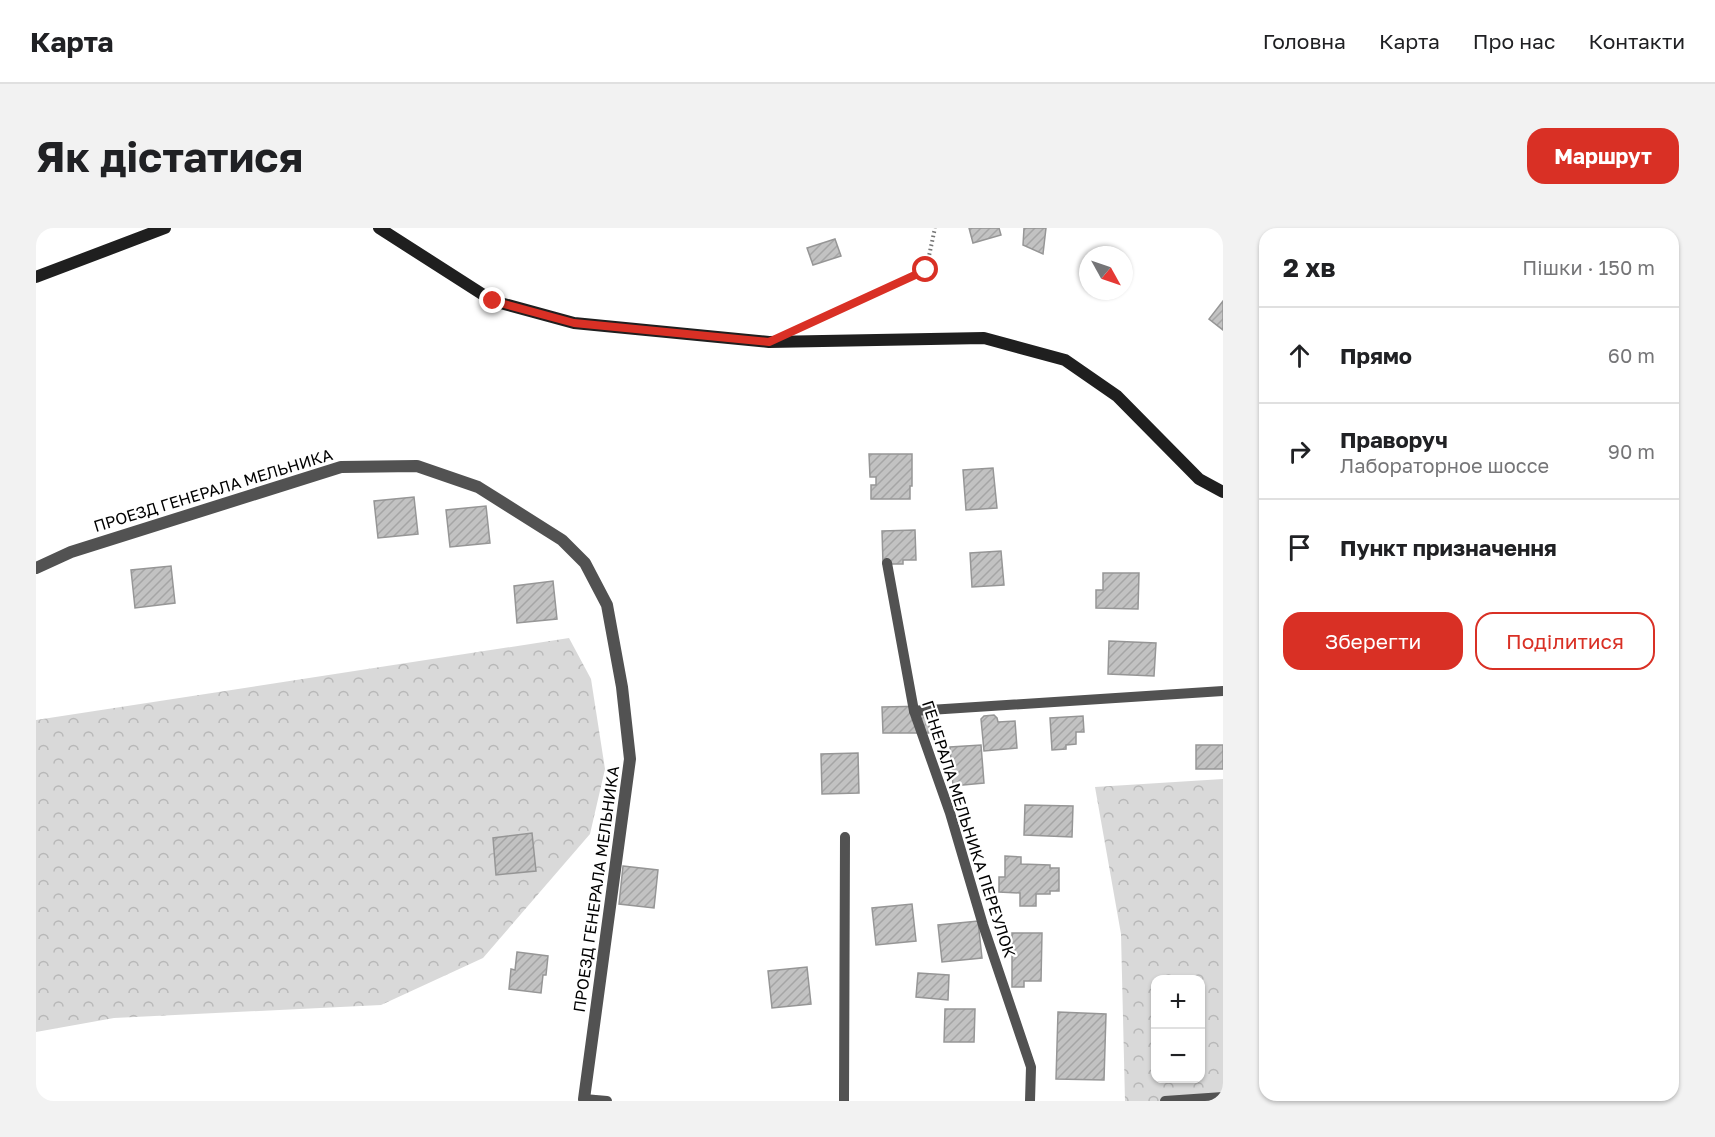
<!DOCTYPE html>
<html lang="uk">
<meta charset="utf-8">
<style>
body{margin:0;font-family:"Golos Text",sans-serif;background:#f2f2f2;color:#202124}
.controls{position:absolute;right:18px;bottom:18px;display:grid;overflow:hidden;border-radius:12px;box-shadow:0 2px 4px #0004}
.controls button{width:54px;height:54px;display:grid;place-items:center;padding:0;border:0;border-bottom:2px solid #e0e0e0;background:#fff;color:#202124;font:30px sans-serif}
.compass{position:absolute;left:1043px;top:18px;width:54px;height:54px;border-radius:50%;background:#fff;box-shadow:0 2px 4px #0004;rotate:130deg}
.stop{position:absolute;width:18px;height:18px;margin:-14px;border:4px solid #d93025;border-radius:50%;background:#fff}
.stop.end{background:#d93025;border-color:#fff;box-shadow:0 2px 6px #0008}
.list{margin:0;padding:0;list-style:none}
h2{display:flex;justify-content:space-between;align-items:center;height:78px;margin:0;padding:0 24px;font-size:26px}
h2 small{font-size:20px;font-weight:400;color:#757577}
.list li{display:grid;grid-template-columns:39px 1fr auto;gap:18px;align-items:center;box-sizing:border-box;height:96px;padding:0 24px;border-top:2px solid #e0e0e0}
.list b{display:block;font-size:22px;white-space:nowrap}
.list p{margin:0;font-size:20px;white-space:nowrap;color:#757577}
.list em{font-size:20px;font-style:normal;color:#757577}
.actions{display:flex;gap:12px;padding:18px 24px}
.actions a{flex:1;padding:14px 0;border:2px solid #d93025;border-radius:18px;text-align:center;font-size:21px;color:#d93025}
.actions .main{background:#d93025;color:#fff}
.icon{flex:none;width:33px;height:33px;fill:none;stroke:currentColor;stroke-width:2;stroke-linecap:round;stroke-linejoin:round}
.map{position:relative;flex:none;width:1187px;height:873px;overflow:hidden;border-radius:18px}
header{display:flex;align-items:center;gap:36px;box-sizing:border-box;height:84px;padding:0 30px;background:#fff;border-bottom:2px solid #e0e0e0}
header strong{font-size:28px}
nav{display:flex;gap:33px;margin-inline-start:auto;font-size:21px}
.intro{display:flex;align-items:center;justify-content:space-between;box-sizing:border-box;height:144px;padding:0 36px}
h1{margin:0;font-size:42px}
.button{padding:15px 27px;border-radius:18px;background:#d93025;color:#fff;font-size:21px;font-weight:700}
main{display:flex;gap:36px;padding:0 36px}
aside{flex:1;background:#fff;border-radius:18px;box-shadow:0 2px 4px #0004}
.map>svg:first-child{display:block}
</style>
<header>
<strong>Карта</strong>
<nav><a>Головна</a><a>Карта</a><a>Про нас</a><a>Контакти</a></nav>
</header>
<div class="intro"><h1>Як дістатися</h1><a class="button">Маршрут</a></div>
<main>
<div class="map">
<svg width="1187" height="873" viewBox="0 0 1187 873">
<defs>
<pattern id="forest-crowns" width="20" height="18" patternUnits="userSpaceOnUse" patternTransform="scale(1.5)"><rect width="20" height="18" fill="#d9d9d9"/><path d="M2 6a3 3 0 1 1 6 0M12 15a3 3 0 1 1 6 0" fill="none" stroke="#b8b8b8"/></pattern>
<pattern id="building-hatch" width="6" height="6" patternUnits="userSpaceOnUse" patternTransform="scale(1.5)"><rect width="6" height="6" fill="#c2c2c2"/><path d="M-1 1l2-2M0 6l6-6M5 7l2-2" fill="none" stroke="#a5a5a5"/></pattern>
</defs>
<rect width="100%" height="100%" fill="#fff"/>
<g fill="url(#forest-crowns)" fill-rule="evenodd">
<polygon points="533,410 555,451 569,541 554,606 447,730 345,777 78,790 0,804 0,492"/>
<path d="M1187,551V873H1089L1085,706L1059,559ZM1120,752H1164V850H1120Z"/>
</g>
<g fill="url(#building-hatch)" stroke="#969696" stroke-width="1.5">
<polygon points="933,0 963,0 965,7 937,15"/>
<polygon points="988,0 1010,0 1007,26 987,17"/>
<polygon points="799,11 805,28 777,37 771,20"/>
<polygon points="1187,73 1187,102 1173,91"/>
<polygon points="833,226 876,226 876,258 874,258 874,271 835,271 835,257 840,257 840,249 834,249"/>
<polygon points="957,240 961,280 930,282 927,242"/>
<polygon points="378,269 382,306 342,310 338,273"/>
<polygon points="450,278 454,315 414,319 410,282"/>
<polygon points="879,302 880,332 867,332 867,336 847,336 846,303"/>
<polygon points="965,323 968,357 936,359 934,325"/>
<polygon points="135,338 139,375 99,380 95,342"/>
<polygon points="1067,345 1103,345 1102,381 1060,380 1060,362 1067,362"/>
<polygon points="517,353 521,391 481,395 478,358"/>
<polygon points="1073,413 1120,415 1118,448 1072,446"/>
<polygon points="893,478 893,505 847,505 846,479"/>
<polygon points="958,487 961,490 962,494 979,493 981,520 948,523 945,491 948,488"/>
<polygon points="1047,488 1048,504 1040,504 1040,516 1030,517 1030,521 1016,522 1014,490"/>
<polygon points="945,517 948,555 917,558 914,519"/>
<rect x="1160" y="517" width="27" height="24"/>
<polygon points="822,525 823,565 786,566 785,526"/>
<polygon points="989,577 1037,578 1036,609 988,607"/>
<polygon points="496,605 500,643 460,647 457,610"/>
<polygon points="969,628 985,629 985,636 1014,637 1014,640 1023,640 1023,663 1014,663 1014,666 1000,666 1000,678 984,678 984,665 963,664 963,649 969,649"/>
<polygon points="587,638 622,642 618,680 583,676"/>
<polygon points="876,676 880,713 840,717 836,680"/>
<polygon points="942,693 946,730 906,734 902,697"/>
<polygon points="976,705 1006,705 1005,753 988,753 988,759 976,759"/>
<polygon points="481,724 512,728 510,747 507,747 505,765 473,761 475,741 479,742"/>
<polygon points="771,739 775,776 736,780 732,743"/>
<polygon points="882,745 913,747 912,772 880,769"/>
<polygon points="909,781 939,781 938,814 908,814"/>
<polygon points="1022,784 1070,786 1068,852 1020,851"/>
</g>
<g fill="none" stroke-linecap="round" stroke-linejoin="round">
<polyline stroke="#747474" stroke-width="4" stroke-dasharray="1.5 3" stroke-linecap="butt" points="769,97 890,42 899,0"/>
<g stroke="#525252" stroke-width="10">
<polyline points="851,335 878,483 914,585 947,697 995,839 994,873"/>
<polyline points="878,483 1187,463"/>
<polyline points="548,871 571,873"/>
<polyline points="808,873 809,609"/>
<polyline points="1129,873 1187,869"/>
</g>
<polyline stroke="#525252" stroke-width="12" points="0,340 35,324 305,239 381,238 442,259 526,312 549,335 571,377 586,459 594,531 548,871"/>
<g stroke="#1f1f1f" stroke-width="12">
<polyline points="343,0 457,73 538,95 733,114 948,110 1029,132 1081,168 1163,251 1187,264"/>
<polyline points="0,49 129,0"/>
</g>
</g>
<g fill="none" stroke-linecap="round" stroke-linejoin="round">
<polyline stroke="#d93025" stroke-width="8" points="457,73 538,95 733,114 890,42"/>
</g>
<g text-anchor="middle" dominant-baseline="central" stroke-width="4.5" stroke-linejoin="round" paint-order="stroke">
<g font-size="16" fill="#000" stroke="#fff">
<text transform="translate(177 262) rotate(-17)">ПРОЕЗД ГЕНЕРАЛА МЕЛЬНИКА</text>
<text transform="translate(933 601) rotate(72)">ГЕНЕРАЛА МЕЛЬНИКА ПЕРЕУЛОК</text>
<text transform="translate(560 661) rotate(-82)">ПРОЕЗД ГЕНЕРАЛА МЕЛЬНИКА</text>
</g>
</g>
</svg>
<div class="controls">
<button>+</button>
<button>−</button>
</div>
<svg class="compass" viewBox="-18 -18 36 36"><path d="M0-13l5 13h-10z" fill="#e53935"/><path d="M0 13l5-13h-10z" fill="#757577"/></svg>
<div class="stop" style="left:890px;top:42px"></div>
<div class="stop end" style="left:457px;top:73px"></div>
</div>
<aside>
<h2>2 хв<small>Пішки · 150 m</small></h2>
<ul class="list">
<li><svg class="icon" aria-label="ahead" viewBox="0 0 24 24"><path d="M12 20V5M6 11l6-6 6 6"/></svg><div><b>Прямо</b></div><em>60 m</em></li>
<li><svg class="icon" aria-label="right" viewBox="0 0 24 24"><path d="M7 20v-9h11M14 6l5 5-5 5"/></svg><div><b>Праворуч</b><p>Лабораторное шоссе</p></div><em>90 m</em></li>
<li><svg class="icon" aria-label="arrive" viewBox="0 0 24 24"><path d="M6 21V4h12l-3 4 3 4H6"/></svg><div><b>Пункт призначення</b></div></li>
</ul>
<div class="actions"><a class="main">Зберегти</a><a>Поділитися</a></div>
</aside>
</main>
